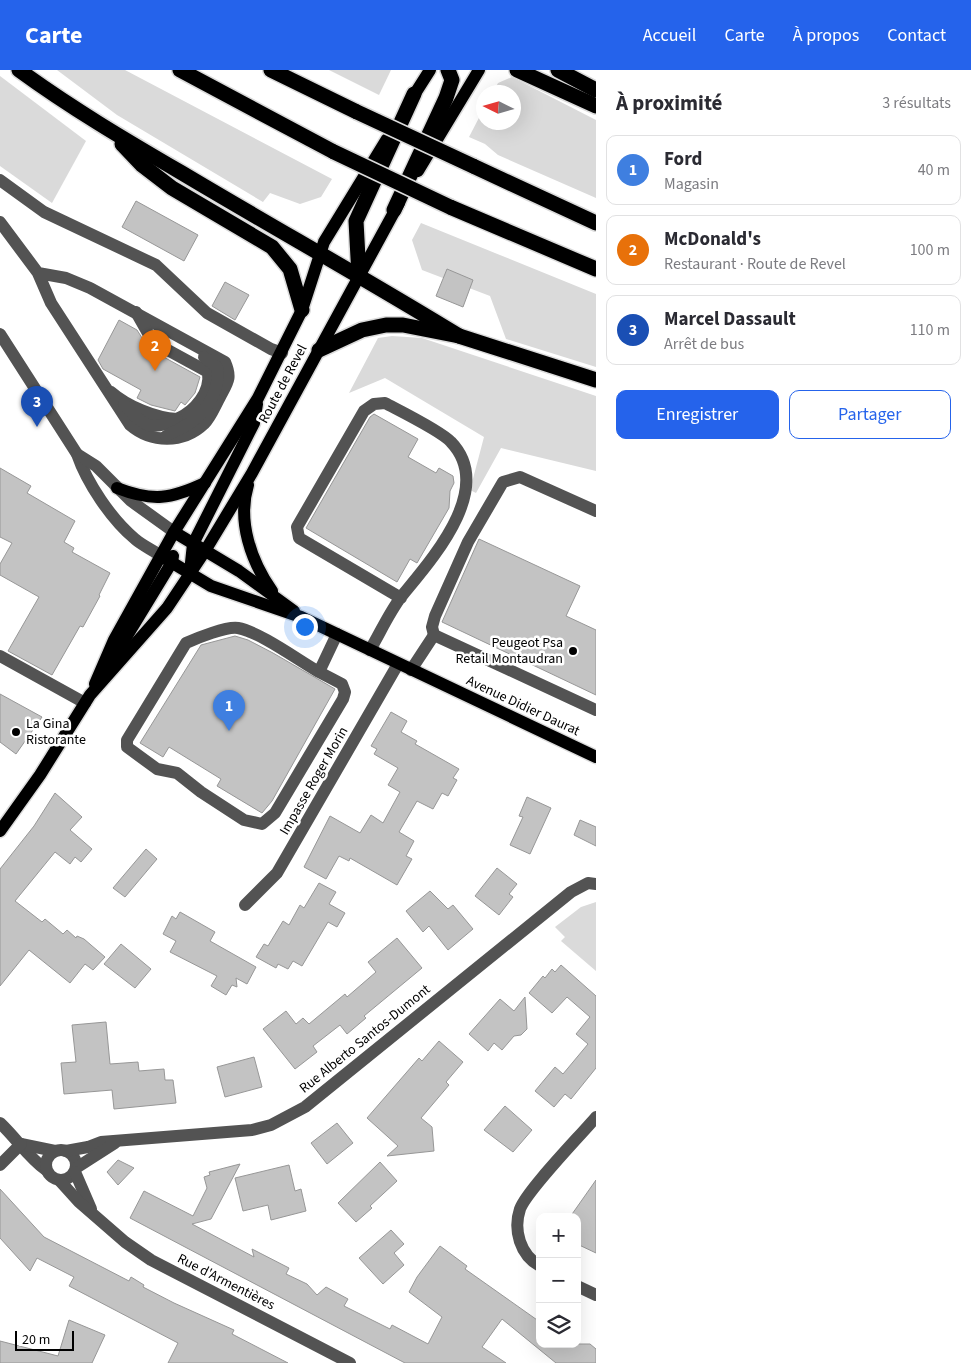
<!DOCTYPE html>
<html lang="fr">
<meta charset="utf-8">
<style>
body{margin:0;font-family:"Source Sans 3",sans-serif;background:#f7f7f7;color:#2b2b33}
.controls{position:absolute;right:15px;bottom:15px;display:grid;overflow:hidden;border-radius:10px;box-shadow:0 5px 20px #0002}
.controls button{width:45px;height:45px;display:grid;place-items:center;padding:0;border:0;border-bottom:1px solid #e1e1e2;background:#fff;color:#2b2b33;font:25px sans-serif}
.compass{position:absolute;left:476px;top:15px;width:45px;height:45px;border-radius:50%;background:#fff;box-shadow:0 5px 20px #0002;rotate:275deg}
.scale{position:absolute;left:15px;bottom:12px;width:59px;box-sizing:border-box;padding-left:5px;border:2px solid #000;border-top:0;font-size:14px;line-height:18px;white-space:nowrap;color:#000;-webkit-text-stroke:4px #fff;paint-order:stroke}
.you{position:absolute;left:304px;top:556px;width:18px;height:18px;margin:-12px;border:4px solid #fff;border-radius:50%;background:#1a73e8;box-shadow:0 0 0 8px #1a73e833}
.badge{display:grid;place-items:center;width:32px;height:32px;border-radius:50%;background:#2563eb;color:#fff;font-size:16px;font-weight:700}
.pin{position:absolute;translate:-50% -41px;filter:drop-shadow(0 1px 2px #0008)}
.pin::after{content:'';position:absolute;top:26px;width:18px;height:15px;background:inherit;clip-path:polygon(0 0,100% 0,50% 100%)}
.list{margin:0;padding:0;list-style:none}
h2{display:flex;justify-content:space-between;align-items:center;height:65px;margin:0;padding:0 20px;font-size:21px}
h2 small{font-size:16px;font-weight:400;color:#7c7c81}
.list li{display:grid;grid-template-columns:32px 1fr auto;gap:15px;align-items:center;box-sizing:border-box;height:70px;margin:0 10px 10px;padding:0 10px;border:1px solid #e1e1e2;border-radius:10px}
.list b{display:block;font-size:19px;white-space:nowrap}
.list p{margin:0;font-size:16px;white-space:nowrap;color:#7c7c81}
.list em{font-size:16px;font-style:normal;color:#7c7c81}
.actions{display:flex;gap:10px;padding:15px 20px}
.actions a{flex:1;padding:11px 0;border:1px solid #2563eb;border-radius:10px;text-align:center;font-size:18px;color:#2563eb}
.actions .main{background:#2563eb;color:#fff}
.icon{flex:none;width:28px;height:28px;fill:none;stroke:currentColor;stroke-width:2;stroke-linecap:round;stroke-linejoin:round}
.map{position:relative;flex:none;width:596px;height:1293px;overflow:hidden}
header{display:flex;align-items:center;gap:30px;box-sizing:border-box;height:70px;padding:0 25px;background:#2563eb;color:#fff}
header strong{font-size:24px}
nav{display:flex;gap:28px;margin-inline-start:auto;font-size:18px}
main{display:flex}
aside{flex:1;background:#fff}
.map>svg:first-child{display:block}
</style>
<header>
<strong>Carte</strong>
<nav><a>Accueil</a><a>Carte</a><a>À propos</a><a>Contact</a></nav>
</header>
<main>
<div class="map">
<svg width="596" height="1293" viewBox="0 0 596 1293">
<rect width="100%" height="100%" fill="#fff"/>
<g fill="#dadada">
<polygon points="57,0 125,0 332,109 321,127 300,134 270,123 263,132 117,45"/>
<polygon points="329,0 391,0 379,25"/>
<polygon points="0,6 86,71 52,133 0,96"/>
<polygon points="512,7 596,50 596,128 498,85 485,74 469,67 483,40 483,52 514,52 514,22 493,22 498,13"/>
<polygon points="421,153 596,224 596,297 506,269 490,226 422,200 412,170"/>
<polygon points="392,266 422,268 596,326 596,401 501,378 476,423 470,420 484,367 385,308 349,323 378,268"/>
<polygon points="596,832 596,901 561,871 565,867 555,857 581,837"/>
</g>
<g fill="#c3c3c3" stroke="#979797">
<polygon points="136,131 198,165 184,191 122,157"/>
<polygon points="447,199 473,210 463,237 436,226"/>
<polygon points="225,212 249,225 235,250 212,236"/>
<polygon points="119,250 137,260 149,279 200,307 195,323 185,335 181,332 175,341 151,335 137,328 141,320 103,299 98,290"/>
<polygon points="374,344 418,369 408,387 436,403 439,398 453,406 454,413 450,421 449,438 417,493 410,489 397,512 306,458 370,347"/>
<polygon points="0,398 31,416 27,423 75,451 64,472 74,478 72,482 110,503 99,525 100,526 83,557 80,556 52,605 8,581 39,527 0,505 0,494 12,473 0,467"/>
<polygon points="479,469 580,516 566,546 596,560 596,625 442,552"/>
<polygon points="235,566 248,570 273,583 335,619 272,731 262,743 217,716 221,709 169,677 163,687 140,673 201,575"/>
<polygon points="0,624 42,647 16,684 0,672"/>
<polygon points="391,642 407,651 401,662 417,671 415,674 459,699 453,708 457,710 448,726 442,723 433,739 417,731 399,762 414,771 406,786 412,789 397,815 350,788 349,791 339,786 326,809 304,797 330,746 360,763 371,745 383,753 400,722 388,715 398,698 374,684 377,679 371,676"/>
<polygon points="55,723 82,747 70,760 92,779 81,792 75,787 70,794 55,782 15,831 42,852 45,849 63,864 67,860 76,868 77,866 84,869 105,887 93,900 85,894 70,913 29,880 0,916 0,799 34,756"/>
<polygon points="527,727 551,738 530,784 510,775 523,747 519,746"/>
<polygon points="580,750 596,757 596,776 574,765"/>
<polygon points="146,779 157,789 125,827 113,818"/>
<polygon points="497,798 517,814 509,824 513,827 499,845 475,826"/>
<polygon points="319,813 336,822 329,834 345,843 337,857 328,852 302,896 293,891 288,899 278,894 276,898 256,887 264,874 268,876 283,851 289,855 300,835 304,838"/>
<polygon points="430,821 448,839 453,835 473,859 448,880 429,856 423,862 406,841"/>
<polygon points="180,842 215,862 210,871 256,897 247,914 236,908 237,917 232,915 226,925 211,916 217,906 170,882 176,871 163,864 172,846 176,849"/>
<polygon points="397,868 422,898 364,946 366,948 347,964 340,955 313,976 317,982 295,999 263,959 286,941 296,954 303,948 309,954 345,924 347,927 376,902 368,892"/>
<polygon points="121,874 151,899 135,918 104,894"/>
<polygon points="561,895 596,926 596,998 571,1029 565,1024 554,1037 535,1021 555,997 563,1004 588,974 576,964 590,947 567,927 552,943 529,923 543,906 545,908 552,899 555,902"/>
<polygon points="525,927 527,959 521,965 514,966 502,980 494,973 488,981 469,964 500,929 514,941"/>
<polygon points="106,952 110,994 138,992 139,1001 164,999 165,1010 173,1010 176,1033 114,1039 112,1020 64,1024 61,993 76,992 72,955"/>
<polygon points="439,971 463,992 446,1012 449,1015 421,1048 432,1057 434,1081 387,1086 398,1076 367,1048 419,988 422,991"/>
<polygon points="254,987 262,1017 225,1027 217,997"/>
<polygon points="505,1036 532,1060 513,1082 484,1060"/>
<polygon points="337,1053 353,1073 327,1094 311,1073"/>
<polygon points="118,1090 134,1098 118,1115 107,1102"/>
<polygon points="380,1092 397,1111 370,1136 372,1138 356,1152 338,1133"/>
<polygon points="240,1094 211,1149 192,1154 254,1187 252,1179 289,1198 286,1204 307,1214 317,1225 326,1217 348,1229 344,1236 390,1259 392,1255 428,1274 442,1247 409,1222 417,1207 440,1176 467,1196 465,1199 540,1252 540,1274 590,1274 596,1279 596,1293 556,1293 502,1249 482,1277 506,1293 405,1293 130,1148 144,1121 193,1146 207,1118 204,1107 210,1105 209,1102"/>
<polygon points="289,1095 295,1121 301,1119 306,1141 271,1150 268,1135 243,1141 235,1108"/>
<polygon points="596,1110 596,1183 577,1174 577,1147 570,1147"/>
<polygon points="0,1119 44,1167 129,1211 131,1207 144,1215 143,1217 174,1233 234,1260 232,1264 288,1293 168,1293 178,1273 69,1216 74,1207 37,1188 30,1201 0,1168"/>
<polygon points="391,1160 404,1174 394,1183 404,1195 383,1214 359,1188"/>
<polygon points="69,1250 105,1265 92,1293 0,1293 0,1271 58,1286"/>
</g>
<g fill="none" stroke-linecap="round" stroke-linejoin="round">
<g stroke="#dbdbdb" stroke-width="15">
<g id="major">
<polyline points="409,33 430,0"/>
<polyline points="418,101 479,0"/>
<path d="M248,415C237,451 251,491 272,521"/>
<path d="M117,418C153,432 171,429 205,413"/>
<polyline points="174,462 239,501 294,541"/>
<polyline points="161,486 211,516 301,547 596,687"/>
<polyline points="190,502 193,474 254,353 257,334"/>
<polyline points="113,589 172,492 173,486"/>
<polyline points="95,614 114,570 174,462 258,328 302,240 324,172 387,69"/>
<polyline points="0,761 40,705 90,625 167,538 205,481 252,403 399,133"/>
</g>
</g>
<g stroke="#dbdbdb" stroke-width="18">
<g id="highway">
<path d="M19,0C71,38 127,71 182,103C274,158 368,210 459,266"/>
<polyline points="180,0 334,82"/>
<polyline points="271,0 357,42"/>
<polyline points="517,0 596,36"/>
<polyline points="558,0 596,20"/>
<polyline points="122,74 142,95 172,118 272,177 290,199 302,240"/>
<polyline points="473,96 596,153"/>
<polyline points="450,137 596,199"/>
<polyline points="394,140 446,28 452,10 448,0"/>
<polyline points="359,206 356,151 414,24"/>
<polyline points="319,280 362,260 386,255 403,255 459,266 596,310"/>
</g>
</g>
<g stroke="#535353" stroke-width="12">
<polyline points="0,110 44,142 156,195 207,243 271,279 282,283"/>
<path d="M0,152L38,203L51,233L130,355C151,373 183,374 204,354C211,347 215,336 220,327C228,312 232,308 225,292L90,218L66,208L38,203"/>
<path d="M0,264L77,384C87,413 111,449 135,469C143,476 153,480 161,486"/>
<path d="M111,322C127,336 155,348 177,349C195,341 211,322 208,302L153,272L136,242"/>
<path d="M124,334C142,355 151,363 177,349"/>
<path d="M166,366C174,361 183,358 190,353C208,341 221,317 217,297L204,287"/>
<polyline points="77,384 96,396 131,431 174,462"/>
<polyline points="434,565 432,557 435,546 468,472 503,412 520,407 596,441"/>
<path d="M370,580C380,563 389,543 401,527C431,490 496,419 451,372C441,361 400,341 385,333L374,334L364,341L297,457L299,468L401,528"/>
<polyline points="0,586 85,633"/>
<polyline points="411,600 434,565 596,640"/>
<path d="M319,602L342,614L345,622L343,629L275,743L262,754L244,750L201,722L177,703L157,699L127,677V670L186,573C197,568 227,556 238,558C260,562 298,590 319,602L337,564"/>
<polyline points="245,835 277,803 398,594"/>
<path d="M0,1053C16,1068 28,1087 46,1100"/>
<polyline points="21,1074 55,1081"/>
<circle cx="61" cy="1095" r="15"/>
<polyline points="66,1081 88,1077 101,1072 252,1060 271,1055 305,1037 571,822 588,813 596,814"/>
<polyline points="0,1095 21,1074"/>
<polyline points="76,1098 115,1073"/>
<polyline points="75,1102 91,1139"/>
<polyline points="60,1111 79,1132 125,1172 151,1190 350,1293"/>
<path d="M540,1196C520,1185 513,1160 520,1139C527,1120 580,1066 596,1047"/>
<polyline points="577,1216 596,1225"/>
</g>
<use href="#major" stroke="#000" stroke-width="12"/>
<use href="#highway" stroke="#000" stroke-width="15"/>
<g stroke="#dbdbdb" stroke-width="18" stroke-linecap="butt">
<g id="highway-bridge">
<polyline points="357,42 473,96"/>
<polyline points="334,82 450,137"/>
</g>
</g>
<use href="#highway-bridge" stroke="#000" stroke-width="15"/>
</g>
<g fill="#000" stroke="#fff" stroke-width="2">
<circle cx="573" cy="581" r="5"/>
<circle cx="16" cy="662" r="5"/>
</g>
<g text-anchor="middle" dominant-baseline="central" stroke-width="5" stroke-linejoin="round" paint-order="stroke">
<g font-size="14" fill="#000" stroke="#fff">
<text transform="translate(283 314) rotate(-62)">Route de Revel</text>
<text transform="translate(523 636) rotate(25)">Avenue Didier Daurat</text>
<text transform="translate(314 711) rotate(-60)">Impasse Roger Morin</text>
<text transform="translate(365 969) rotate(-39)">Rue Alberto Santos-Dumont</text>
<text transform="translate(226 1212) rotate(27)">Rue d'Armentières</text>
</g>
<g font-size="14" fill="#000" stroke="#fff" text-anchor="end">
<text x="563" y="573">Peugeot Psa<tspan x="563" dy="16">Retail Montaudran</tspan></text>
<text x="26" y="654" text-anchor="start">La Gina<tspan x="26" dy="16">Ristorante</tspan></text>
</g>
</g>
</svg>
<div class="controls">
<button>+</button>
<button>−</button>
<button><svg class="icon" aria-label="layers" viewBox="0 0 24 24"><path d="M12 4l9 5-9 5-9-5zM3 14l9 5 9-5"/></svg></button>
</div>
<svg class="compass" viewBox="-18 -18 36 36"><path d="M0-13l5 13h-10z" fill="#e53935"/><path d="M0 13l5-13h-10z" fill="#7c7c81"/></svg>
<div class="scale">20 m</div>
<div class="you"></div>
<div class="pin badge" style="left:229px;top:661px;background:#3f7fe0">1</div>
<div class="pin badge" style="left:155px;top:301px;background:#e8710a">2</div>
<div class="pin badge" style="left:37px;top:357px;background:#1a4fb4">3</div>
</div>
<aside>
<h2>À proximité<small>3 résultats</small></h2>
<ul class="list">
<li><span class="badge" style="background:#3f7fe0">1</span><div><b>Ford</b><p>Magasin</p></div><em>40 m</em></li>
<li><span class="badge" style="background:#e8710a">2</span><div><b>McDonald's</b><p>Restaurant · Route de Revel</p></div><em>100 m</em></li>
<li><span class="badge" style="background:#1a4fb4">3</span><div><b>Marcel Dassault</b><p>Arrêt de bus</p></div><em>110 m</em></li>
</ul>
<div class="actions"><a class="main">Enregistrer</a><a>Partager</a></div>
</aside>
</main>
